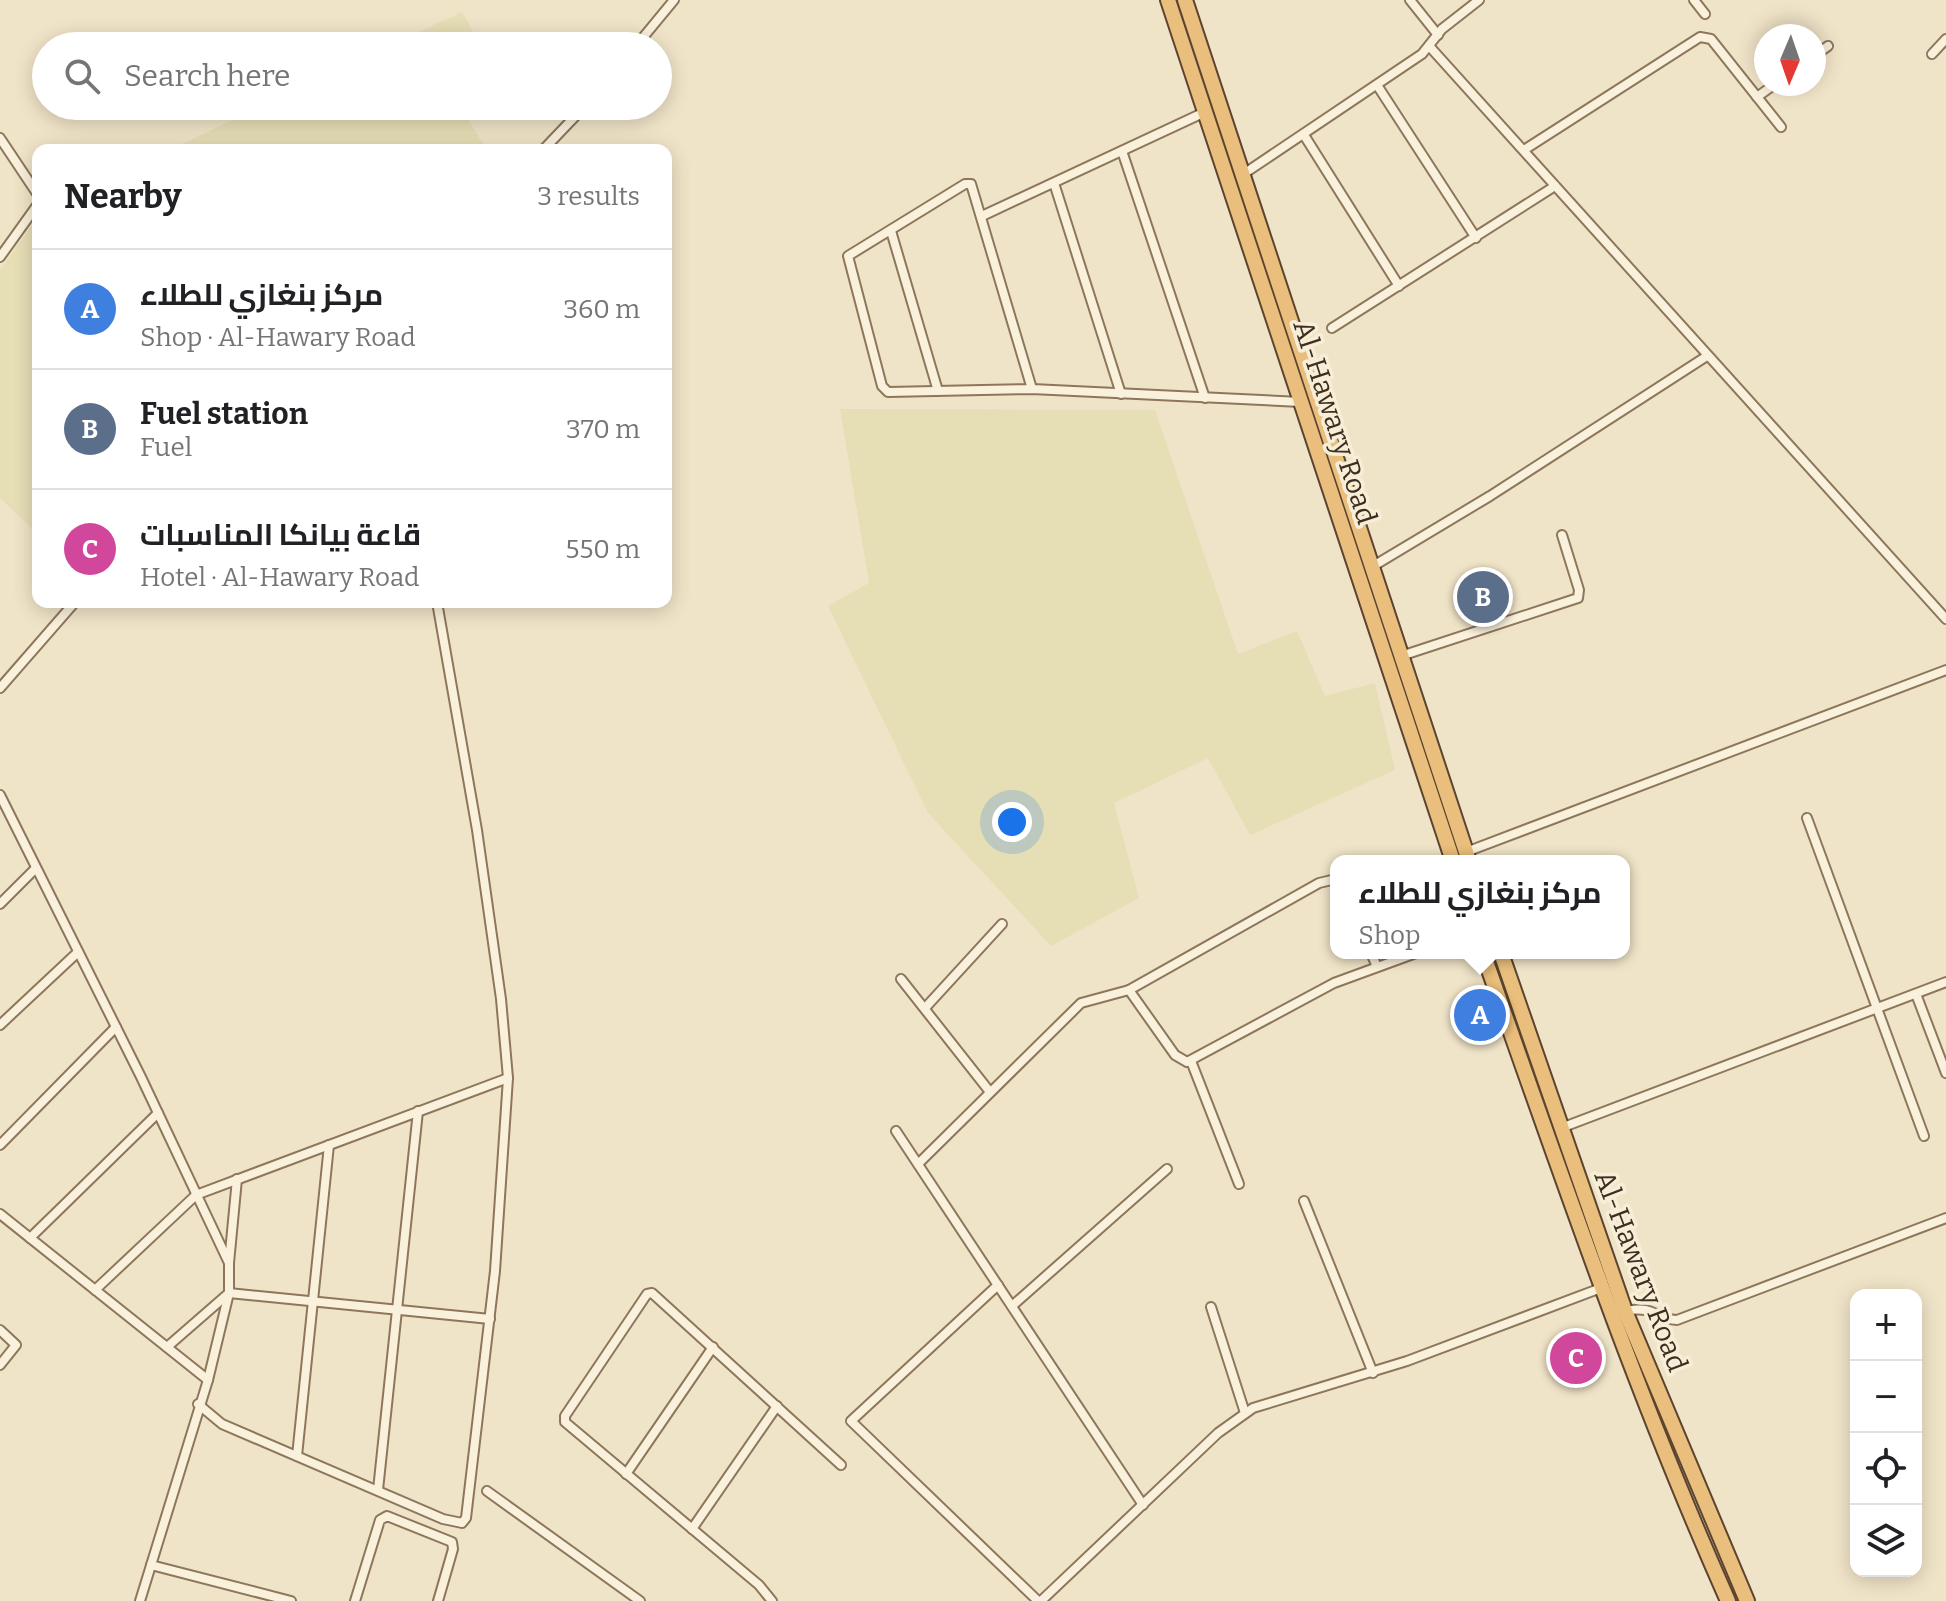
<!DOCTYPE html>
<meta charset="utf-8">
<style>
body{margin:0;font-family:Bitter,Cairo,serif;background:#f6f6f6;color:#202124}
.controls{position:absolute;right:24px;bottom:24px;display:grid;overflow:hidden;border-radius:16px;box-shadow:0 4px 20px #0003}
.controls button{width:72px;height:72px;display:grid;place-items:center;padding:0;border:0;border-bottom:2px solid #e0e0e0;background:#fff;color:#202124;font:40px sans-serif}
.compass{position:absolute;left:1754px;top:24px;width:72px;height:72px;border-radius:50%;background:#fff;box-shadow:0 4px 20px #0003;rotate:182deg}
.you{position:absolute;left:1012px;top:822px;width:28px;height:28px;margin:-20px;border:6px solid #fff;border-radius:50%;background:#1a73e8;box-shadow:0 0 0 12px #1a73e833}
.badge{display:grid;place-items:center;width:52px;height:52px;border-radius:50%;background:#7c3aed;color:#fff;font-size:26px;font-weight:700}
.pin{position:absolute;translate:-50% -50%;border:4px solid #fff;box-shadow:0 2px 8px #0006}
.popup{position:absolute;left:1330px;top:855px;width:300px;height:104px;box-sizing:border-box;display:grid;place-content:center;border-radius:16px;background:#fff;filter:drop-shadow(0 2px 6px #0005);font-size:26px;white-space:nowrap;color:#757577}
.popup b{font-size:30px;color:#202124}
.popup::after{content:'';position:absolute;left:50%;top:100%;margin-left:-16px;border:16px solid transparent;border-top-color:#fff}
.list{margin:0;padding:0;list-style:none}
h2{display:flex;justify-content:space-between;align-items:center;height:104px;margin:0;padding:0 32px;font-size:34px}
h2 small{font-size:26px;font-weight:400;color:#757577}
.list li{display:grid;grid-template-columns:52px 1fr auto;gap:24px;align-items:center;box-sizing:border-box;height:120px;padding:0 32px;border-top:2px solid #e0e0e0}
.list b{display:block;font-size:30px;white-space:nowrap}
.list p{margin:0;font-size:26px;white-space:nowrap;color:#757577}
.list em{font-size:26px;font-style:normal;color:#757577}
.icon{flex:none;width:44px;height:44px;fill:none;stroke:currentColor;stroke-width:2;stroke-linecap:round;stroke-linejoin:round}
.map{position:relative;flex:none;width:1946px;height:1601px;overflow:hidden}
.search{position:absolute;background:#fff;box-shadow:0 4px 20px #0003;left:32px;top:32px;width:640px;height:88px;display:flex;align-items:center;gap:20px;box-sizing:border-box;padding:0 28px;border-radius:44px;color:#757577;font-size:30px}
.panel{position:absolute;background:#fff;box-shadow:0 4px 20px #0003;left:32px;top:144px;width:640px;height:464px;border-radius:16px}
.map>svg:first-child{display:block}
</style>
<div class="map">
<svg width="1946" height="1601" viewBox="0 0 1946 1601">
<rect width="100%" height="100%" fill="#f0e4c8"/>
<g fill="#e6deb5">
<polygon points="462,12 481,46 390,46"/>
<polygon points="262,106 476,106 465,115 487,150 174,148"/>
<polygon points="38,217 38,528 35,531 0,498 0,270"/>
<polygon points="840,409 1155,410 1238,654 1297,631 1325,696 1375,683 1395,770 1250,835 1208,758 1114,803 1139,898 1051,946 928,813 828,606 869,583"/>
</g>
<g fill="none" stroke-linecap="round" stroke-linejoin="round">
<g stroke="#8d765c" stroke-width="12">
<g id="minor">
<polyline points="1410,0 1438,35"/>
<polyline points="1694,0 1705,14"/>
<polyline points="636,46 674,0"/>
<polyline points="1430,47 1946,619"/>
<polyline points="1932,54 1946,39"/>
<polyline points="1814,56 1828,46"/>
<polyline points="1377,85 1476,238"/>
<polyline points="1757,97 1775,84"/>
<polyline points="1304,135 1399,286"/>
<polyline points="0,138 38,195"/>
<polyline points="543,150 585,106"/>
<polyline points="1524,150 1700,37 1711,39 1781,127"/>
<polyline points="1122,151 1205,398"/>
<polyline points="1242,175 1422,54 1442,29 1479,0"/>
<polyline points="1054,183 1121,394"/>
<polyline points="982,216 1205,112"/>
<polyline points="891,231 938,391"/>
<polyline points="0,257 38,204"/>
<polyline points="1332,328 1555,186"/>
<polyline points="1032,389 971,184 965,184 848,256 882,386 888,392 1032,389 1301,402"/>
<polyline points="1370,568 1490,496 1707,356"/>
<polyline points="1401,656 1578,598 1579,590 1562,535"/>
<polyline points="0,688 75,602"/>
<polyline points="0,795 141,1077 229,1263 229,1293 208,1380 140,1601"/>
<polyline points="1807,818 1924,1136"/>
<polyline points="1466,852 1946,670"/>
<polyline points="0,904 36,868"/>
<polyline points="1371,953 1377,967"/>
<polyline points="901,979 990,1092"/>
<polyline points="1129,990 1319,883 1336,879"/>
<polyline points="1916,994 1946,1073"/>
<polyline points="925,1008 1002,924"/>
<polyline points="0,1025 78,952"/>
<polyline points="1191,1061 1239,1184"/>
<polyline points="1561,1128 1946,982"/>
<polyline points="896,1131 1143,1505"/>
<polyline points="0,1145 116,1027"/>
<polyline points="918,1164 1081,1003 1129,990 1175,1055 1187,1062 1334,983 1416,953"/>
<polyline points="1304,1201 1373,1373"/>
<polyline points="0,1214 208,1380"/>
<polyline points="30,1238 158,1113"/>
<polyline points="229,1263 237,1179"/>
<polyline points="998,1285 851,1421 1038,1601"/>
<polyline points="95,1290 196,1195 508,1078"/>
<polyline points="1012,1306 1167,1169"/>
<polyline points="1211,1307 1245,1413"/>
<path d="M1625,1311C1656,1305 1654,1319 1677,1320L1946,1218"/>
<polyline points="0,1330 16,1345 0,1365"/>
<polyline points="167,1347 229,1293 490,1319"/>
<polyline points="198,1404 222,1424 443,1519 462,1523 466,1518 495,1271 508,1078 501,999 477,830 437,602"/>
<polyline points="297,1456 329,1145"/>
<polyline points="626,1474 713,1347"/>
<polyline points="378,1490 418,1111"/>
<polyline points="487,1491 640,1601"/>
<polyline points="692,1529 777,1406"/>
<polyline points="151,1565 291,1601"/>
<polyline points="355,1601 380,1520 387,1516 452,1542 453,1549 438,1601"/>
<polyline points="772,1601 759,1585 565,1422 565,1416 647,1294 652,1293 841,1465"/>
<polyline points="1041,1601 1218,1433 1253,1408 1407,1361 1601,1288"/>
</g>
</g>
<g stroke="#5b4430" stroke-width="18">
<g id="trunk">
<polyline points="1168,0 1453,861"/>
<polyline points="1185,0 1469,861"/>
<path d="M1483,953C1560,1171 1634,1390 1728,1601"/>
<polyline points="1501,953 1625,1311 1747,1601"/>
</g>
</g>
<use href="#minor" stroke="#faf1dc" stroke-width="8"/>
<use href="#trunk" stroke="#eabe7c" stroke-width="14"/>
</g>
<g text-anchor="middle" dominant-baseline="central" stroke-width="7" stroke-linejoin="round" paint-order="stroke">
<g font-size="28" fill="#3d2e20" stroke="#f7eed8">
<text transform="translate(1335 422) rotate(72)">Al-Hawary Road</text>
<text transform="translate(1641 1271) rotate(69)">Al-Hawary Road</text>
</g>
</g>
</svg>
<div class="controls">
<button>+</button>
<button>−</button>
<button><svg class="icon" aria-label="locate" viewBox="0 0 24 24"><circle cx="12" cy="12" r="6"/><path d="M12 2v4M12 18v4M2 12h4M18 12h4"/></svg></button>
<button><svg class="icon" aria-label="layers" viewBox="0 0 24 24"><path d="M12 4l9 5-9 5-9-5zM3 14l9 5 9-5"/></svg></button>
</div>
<svg class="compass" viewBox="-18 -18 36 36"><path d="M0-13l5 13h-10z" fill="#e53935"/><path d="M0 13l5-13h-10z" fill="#757577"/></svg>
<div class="you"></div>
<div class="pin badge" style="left:1480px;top:1015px;background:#3f7fe0">A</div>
<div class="popup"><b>مركز بنغازي للطلاء</b>Shop</div>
<div class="pin badge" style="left:1483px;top:597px;background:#5c6f8a">B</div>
<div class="pin badge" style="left:1576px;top:1358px;background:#d1479c">C</div>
<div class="search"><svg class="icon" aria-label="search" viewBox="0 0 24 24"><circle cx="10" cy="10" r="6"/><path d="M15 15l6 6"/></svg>Search here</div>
<section class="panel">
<h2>Nearby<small>3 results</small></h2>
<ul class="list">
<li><span class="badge" style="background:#3f7fe0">A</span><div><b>مركز بنغازي للطلاء</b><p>Shop · Al-Hawary Road</p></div><em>360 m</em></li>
<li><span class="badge" style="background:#5c6f8a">B</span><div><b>Fuel station</b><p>Fuel</p></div><em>370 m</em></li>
<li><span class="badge" style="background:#d1479c">C</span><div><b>قاعة بيانكا المناسبات</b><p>Hotel · Al-Hawary Road</p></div><em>550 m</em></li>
</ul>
</section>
</div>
